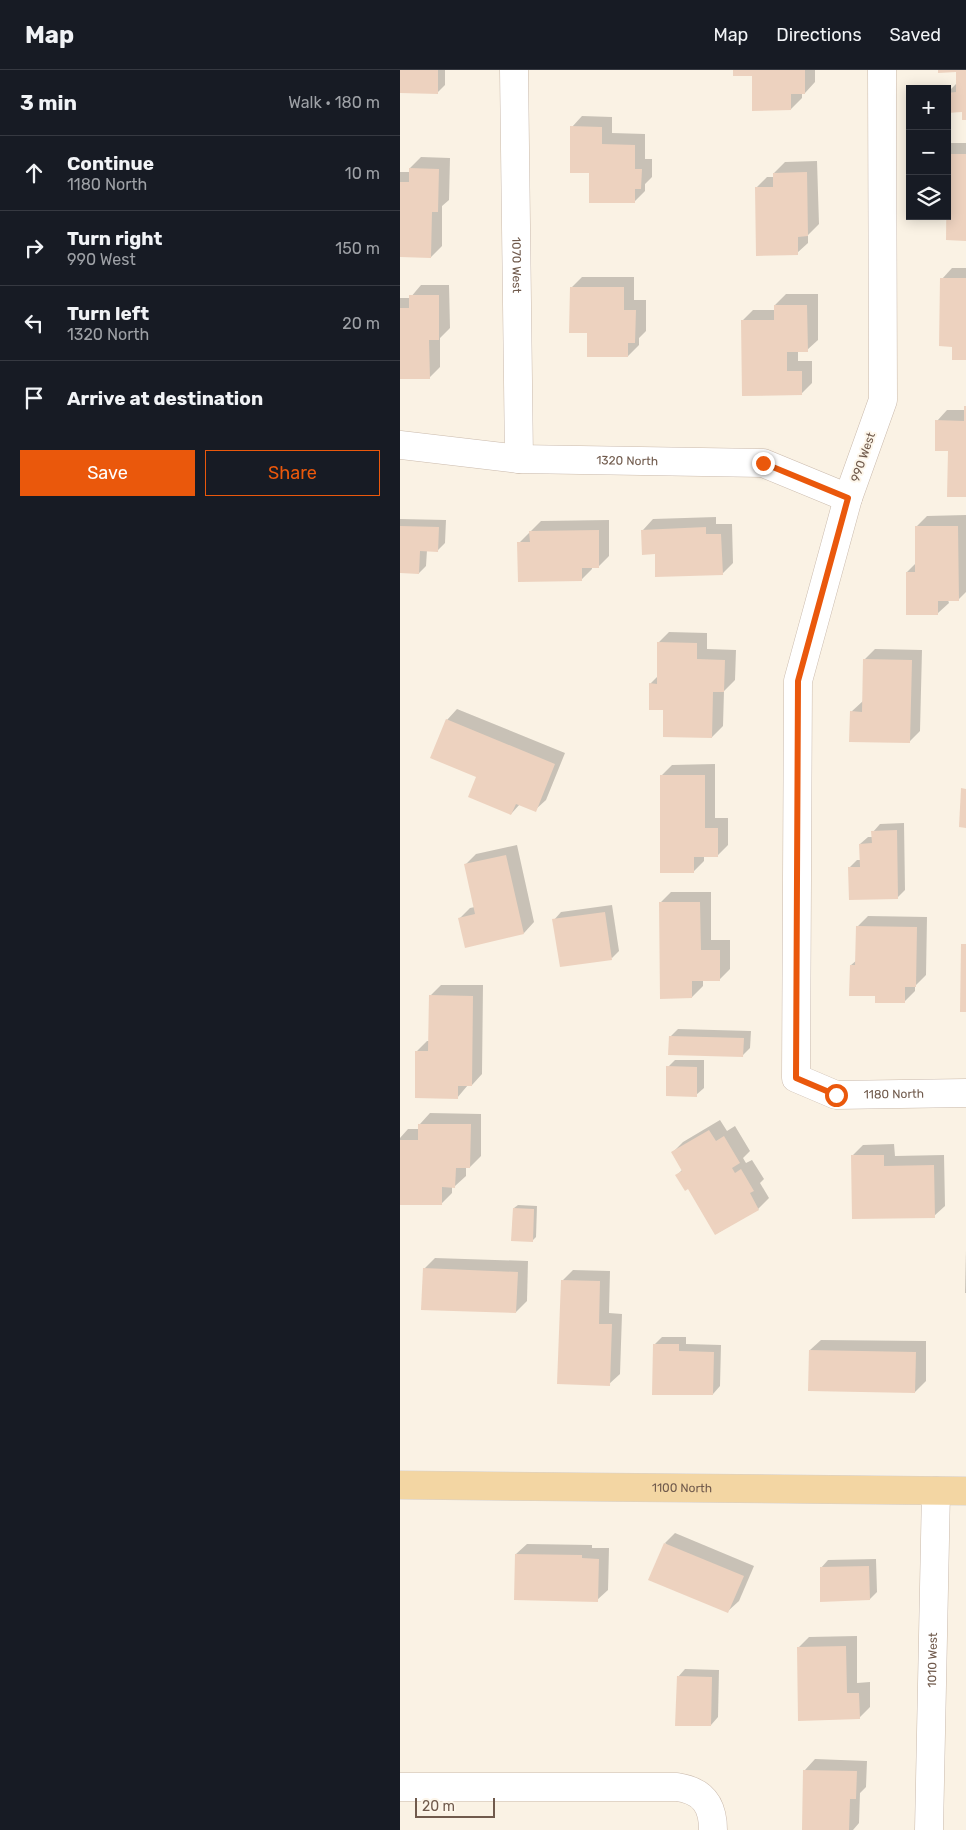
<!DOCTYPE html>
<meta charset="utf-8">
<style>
body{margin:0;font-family:Rubik,sans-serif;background:#242831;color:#f1f3f6}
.controls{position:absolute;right:15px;top:15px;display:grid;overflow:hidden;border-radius:0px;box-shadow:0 2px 12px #0003}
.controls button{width:45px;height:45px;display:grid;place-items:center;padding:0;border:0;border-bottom:1px solid #363941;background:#171b24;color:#f1f3f6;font:25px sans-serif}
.scale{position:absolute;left:15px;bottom:12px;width:80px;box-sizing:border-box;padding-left:5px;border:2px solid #705a4c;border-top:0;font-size:14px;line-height:18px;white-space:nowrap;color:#705a4c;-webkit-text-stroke:4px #fdf6ea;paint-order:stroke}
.stop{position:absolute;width:15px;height:15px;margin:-11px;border:4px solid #ea580c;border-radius:50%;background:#fff}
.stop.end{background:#ea580c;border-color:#fff;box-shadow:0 1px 5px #0008}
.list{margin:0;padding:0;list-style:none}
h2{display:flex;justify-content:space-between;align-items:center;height:65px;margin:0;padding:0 20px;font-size:21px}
h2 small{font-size:16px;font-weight:400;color:#9ea1a6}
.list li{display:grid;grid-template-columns:32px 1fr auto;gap:15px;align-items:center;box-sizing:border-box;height:75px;padding:0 20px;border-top:1px solid #363941}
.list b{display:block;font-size:19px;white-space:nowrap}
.list p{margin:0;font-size:16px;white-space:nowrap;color:#9ea1a6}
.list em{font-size:16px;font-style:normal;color:#9ea1a6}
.actions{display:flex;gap:10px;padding:15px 20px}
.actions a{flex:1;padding:11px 0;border:1px solid #ea580c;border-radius:0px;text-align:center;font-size:18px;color:#ea580c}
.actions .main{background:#ea580c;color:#fff}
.icon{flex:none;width:28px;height:28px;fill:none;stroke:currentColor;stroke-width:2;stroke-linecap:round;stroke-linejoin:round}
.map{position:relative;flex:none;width:566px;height:1760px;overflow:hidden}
header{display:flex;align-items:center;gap:30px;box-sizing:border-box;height:70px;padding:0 25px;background:#171b24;border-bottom:1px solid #363941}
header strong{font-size:24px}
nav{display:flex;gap:28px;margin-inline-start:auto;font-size:18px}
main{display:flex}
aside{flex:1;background:#171b24}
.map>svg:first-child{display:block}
</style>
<header>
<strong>Map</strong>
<nav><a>Map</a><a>Directions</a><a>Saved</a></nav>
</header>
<main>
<aside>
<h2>3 min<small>Walk · 180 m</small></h2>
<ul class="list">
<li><svg class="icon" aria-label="ahead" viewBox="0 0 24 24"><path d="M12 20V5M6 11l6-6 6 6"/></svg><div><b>Continue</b><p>1180 North</p></div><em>10 m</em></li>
<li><svg class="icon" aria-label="right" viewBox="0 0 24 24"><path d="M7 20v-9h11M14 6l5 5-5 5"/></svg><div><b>Turn right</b><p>990 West</p></div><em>150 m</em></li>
<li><svg class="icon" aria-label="left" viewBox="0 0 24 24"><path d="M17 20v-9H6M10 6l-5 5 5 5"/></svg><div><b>Turn left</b><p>1320 North</p></div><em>20 m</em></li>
<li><svg class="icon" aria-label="arrive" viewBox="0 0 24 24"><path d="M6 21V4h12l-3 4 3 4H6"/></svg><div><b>Arrive at destination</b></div></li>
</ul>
<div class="actions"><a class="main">Save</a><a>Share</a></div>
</aside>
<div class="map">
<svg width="566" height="1760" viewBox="0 0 566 1760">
<rect width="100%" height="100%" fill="#faf2e4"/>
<g fill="#0003">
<polygon points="0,0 45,0 45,15 37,23 0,22"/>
<polygon points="334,0 415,0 415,12 405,23 402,23 402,28 391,39 353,5"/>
<polygon points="539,0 566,0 563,41 547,23 557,13 557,1"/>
<polygon points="182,46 212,47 212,63 245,64 245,89 252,89 252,107 245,114 245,121 234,132 172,57"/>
<polygon points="549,73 566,73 566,170 547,121 547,75"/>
<polygon points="21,87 50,88 49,130 42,136 42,176 31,187 0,186 0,102 10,102 10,98"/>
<polygon points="417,91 419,154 408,165 408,173 397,183 356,118 367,107 375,107 374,103 385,92"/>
<polygon points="552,198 566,198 566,289 554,276 542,209"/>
<polygon points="182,207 234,207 234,230 246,230 246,261 239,268 239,275 228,286 189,262 171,218"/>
<polygon points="21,215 49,215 50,258 40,268 40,297 29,308 0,308 0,228 10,228"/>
<polygon points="386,224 418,224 418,270 407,280 398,280 398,291 412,291 412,313 401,324 342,251 353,240 375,240 375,235"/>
<polygon points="547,340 565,340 566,426 549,379 537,351"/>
<polygon points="566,445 566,522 558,530 548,530 549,533 538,543 507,502 516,493 516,457 527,446"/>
<polygon points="316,447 316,454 332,454 333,493 322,504 256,483 243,460 253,449"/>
<polygon points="0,449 46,450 45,473 38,480 27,480 26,496 19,503 0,502"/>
<polygon points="209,450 209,486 199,496 192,496 192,499 181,510 119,473 141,451"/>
<polygon points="269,562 307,563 307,579 336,580 335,610 324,621 323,656 312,667 250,614 258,606 258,573"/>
<polygon points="475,579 522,580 520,661 509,672 451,642 463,631 464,590"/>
<polygon points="57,639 165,683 146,730 135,740 120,734 111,744 77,706 47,650"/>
<polygon points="315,694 315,748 328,748 328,775 317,786 304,786 304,791 294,801 261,706 272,695"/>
<polygon points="504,753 505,820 497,828 449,798 457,790 461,790 460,774 468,767 473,767 473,762 480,754"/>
<polygon points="117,775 134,852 124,863 60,848 70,838 75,837 65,795 76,784"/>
<polygon points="271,822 311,822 311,870 330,870 330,899 319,910 303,910 303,916 292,927 260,833"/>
<polygon points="212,835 219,881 212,888 154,850 161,842"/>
<polygon points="468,846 527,847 526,905 515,916 515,921 504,932 476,925 451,895 457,890 457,857"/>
<polygon points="41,915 83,915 82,1004 72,1015 68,1015 57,1028 17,981 27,971 30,971 30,926"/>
<polygon points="278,959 351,961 350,978 342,986 270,967"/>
<polygon points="275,990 304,990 304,1018 296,1025 268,997"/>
<polygon points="30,1043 81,1044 81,1086 70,1097 66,1097 66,1106 55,1116 52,1116 52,1123 41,1134 0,1134 0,1068 8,1059 20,1059 20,1054"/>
<polygon points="320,1050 327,1061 335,1056 350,1081 343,1088 346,1093 352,1090 364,1109 360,1113 369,1128 358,1139 316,1164 288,1117 277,1105 283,1099 273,1082 283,1072"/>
<polygon points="494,1074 495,1086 544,1085 545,1136 534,1146 452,1086 463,1075"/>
<polygon points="118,1135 137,1136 136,1167 132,1171 114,1138"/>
<polygon points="566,1180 566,1223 565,1223"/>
<polygon points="35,1188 128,1191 127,1231 116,1242 24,1199"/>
<polygon points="173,1200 210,1201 209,1243 222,1244 220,1304 209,1314 162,1211"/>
<polygon points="262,1267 286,1267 286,1274 321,1275 320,1316 313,1324 254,1275"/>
<polygon points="421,1270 526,1271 526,1311 515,1322 410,1280"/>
<polygon points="275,1463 354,1496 339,1531 328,1541 265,1473"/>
<polygon points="127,1474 192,1475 192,1478 209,1478 208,1520 197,1530 116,1484"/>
<polygon points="476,1489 477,1522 470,1529 421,1498 428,1490"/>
<polygon points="457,1566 457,1613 470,1612 470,1637 459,1648 398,1578 409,1567"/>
<polygon points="285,1599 319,1600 318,1647 311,1655 278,1607"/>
<polygon points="415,1689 467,1691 466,1717 460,1723 459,1753 453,1760 403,1760 405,1700"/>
</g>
<g fill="#edd2bf">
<polygon points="0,0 38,0 38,24 0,23"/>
<polygon points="333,0 405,0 405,24 391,24 391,40 352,41 352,6 333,6"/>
<polygon points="538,0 566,0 566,50 562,50 562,42 547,43 547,23 556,22 556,2 538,3"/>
<polygon points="170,56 202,57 202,74 235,75 235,99 242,99 241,119 235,119 235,133 189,133 189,103 170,103"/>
<polygon points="547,84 566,84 566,171 546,170"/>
<polygon points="9,98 39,99 38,142 32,142 31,188 0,187 0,112 9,112"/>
<polygon points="407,102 408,166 398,167 398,185 356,186 355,117 373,117 373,103"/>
<polygon points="540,208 566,208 566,290 552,290 552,277 539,276"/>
<polygon points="170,217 224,217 224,240 236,240 235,273 228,273 228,287 187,287 187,263 169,263"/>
<polygon points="9,225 39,225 39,270 29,270 30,309 0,309 0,238 9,238"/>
<polygon points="374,235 407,235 408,282 387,282 387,301 402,301 402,325 342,326 341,250 374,250"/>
<polygon points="564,336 566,336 566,427 547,427 548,381 535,381 535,350 564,351"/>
<polygon points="0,456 39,457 38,482 20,481 19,504 0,503"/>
<polygon points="515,456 558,456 559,531 538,531 538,545 506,545 506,502 515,502"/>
<polygon points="306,457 306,464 321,464 323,505 255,507 255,484 242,485 241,460"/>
<polygon points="199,460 199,498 182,498 182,511 118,512 117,472 130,472 129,461"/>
<polygon points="257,572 297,573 297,589 325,590 324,622 313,622 312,668 263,667 263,640 249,640 249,613 257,614"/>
<polygon points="463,589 512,590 510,673 449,672 450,641 462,642"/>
<polygon points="46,649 155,694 136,742 116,734 111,745 68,727 76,707 30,688"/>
<polygon points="260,705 305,705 305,758 318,758 318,787 294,787 294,803 260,803"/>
<polygon points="561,718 566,719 566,758 559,757"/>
<polygon points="497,760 498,829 449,830 448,797 460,797 459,774 472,773 471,761"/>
<polygon points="106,785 124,864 65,878 58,848 75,844 64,794"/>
<polygon points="259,832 300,832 301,880 320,880 320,911 292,911 292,928 260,929"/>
<polygon points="205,842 212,890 160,897 152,849"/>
<polygon points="456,856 517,857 516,917 505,917 505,933 475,933 475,926 449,926 450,895 455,895"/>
<polygon points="561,874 566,874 566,942 560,942"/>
<polygon points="29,925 73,926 72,1016 58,1016 58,1029 15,1028 15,981 28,981"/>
<polygon points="269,966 344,968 343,987 268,985"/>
<polygon points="266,996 297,997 297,1027 266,1026"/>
<polygon points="18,1054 71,1054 70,1098 56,1098 55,1118 42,1117 42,1135 0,1135 0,1070 18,1070"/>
<polygon points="309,1060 316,1071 324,1066 340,1093 332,1098 335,1103 341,1099 354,1121 350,1123 359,1140 315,1165 288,1119 285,1121 275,1105 282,1101 271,1082"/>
<polygon points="451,1085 484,1085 484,1096 534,1095 535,1148 452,1149"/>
<polygon points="113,1138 134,1139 133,1172 111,1171"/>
<polygon points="23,1198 118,1202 116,1243 21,1240"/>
<polygon points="161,1210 200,1211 199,1254 212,1254 210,1316 157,1314"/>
<polygon points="253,1274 279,1274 279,1281 314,1282 313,1325 252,1325"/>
<polygon points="409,1280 516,1282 515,1323 408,1321"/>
<polygon points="264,1473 344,1506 328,1543 248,1510"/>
<polygon points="115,1484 182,1485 182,1488 199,1489 198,1532 114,1530"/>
<polygon points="469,1496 470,1530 420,1532 420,1497"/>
<polygon points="446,1576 447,1623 459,1623 460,1649 398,1651 397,1577"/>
<polygon points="277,1606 312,1607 311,1656 275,1656"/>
<polygon points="403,1700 457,1701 456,1729 450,1729 449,1760 402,1760"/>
</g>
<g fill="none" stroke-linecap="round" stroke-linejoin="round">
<g stroke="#cabaac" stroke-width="29">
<g id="minor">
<path id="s1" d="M114,0L119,389"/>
<path id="s2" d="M482,0L483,330L448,428L398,611L396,1008L436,1025L566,1023"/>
<path id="s3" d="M0,375L119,389L363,393L448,428"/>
<path d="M0,1717H277C303,1721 313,1734 313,1760"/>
<path id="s4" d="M529,1760L536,1421"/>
</g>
</g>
<g stroke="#d7d1cd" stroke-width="29">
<g id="major">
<path id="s5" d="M0,1415L566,1421"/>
</g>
</g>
<use href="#minor" stroke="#fff" stroke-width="28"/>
<use href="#major" stroke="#f3d6a3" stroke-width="28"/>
</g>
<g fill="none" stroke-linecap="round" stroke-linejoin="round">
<polyline stroke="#ea580c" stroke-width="6" points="363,393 448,428 398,611 396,1008 436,1025"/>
</g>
<g text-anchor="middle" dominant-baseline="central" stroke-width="4" stroke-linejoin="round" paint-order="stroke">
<g font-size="12" fill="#705a4c" stroke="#fdf6ea">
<text stroke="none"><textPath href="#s1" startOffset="195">1070 West</textPath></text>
<text transform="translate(463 387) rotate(-71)">990 West</text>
<text stroke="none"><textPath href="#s3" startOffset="228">1320 North</textPath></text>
<text stroke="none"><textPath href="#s2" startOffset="1122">1180 North</textPath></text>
<text stroke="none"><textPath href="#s5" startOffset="282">1100 North</textPath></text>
<text stroke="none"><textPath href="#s4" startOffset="170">1010 West</textPath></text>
</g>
</g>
</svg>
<div class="controls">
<button>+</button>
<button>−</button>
<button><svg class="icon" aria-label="layers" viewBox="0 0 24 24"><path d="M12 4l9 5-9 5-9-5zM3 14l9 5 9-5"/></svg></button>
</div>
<div class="scale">20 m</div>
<div class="stop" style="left:436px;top:1025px"></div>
<div class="stop end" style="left:363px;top:393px"></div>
</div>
</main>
